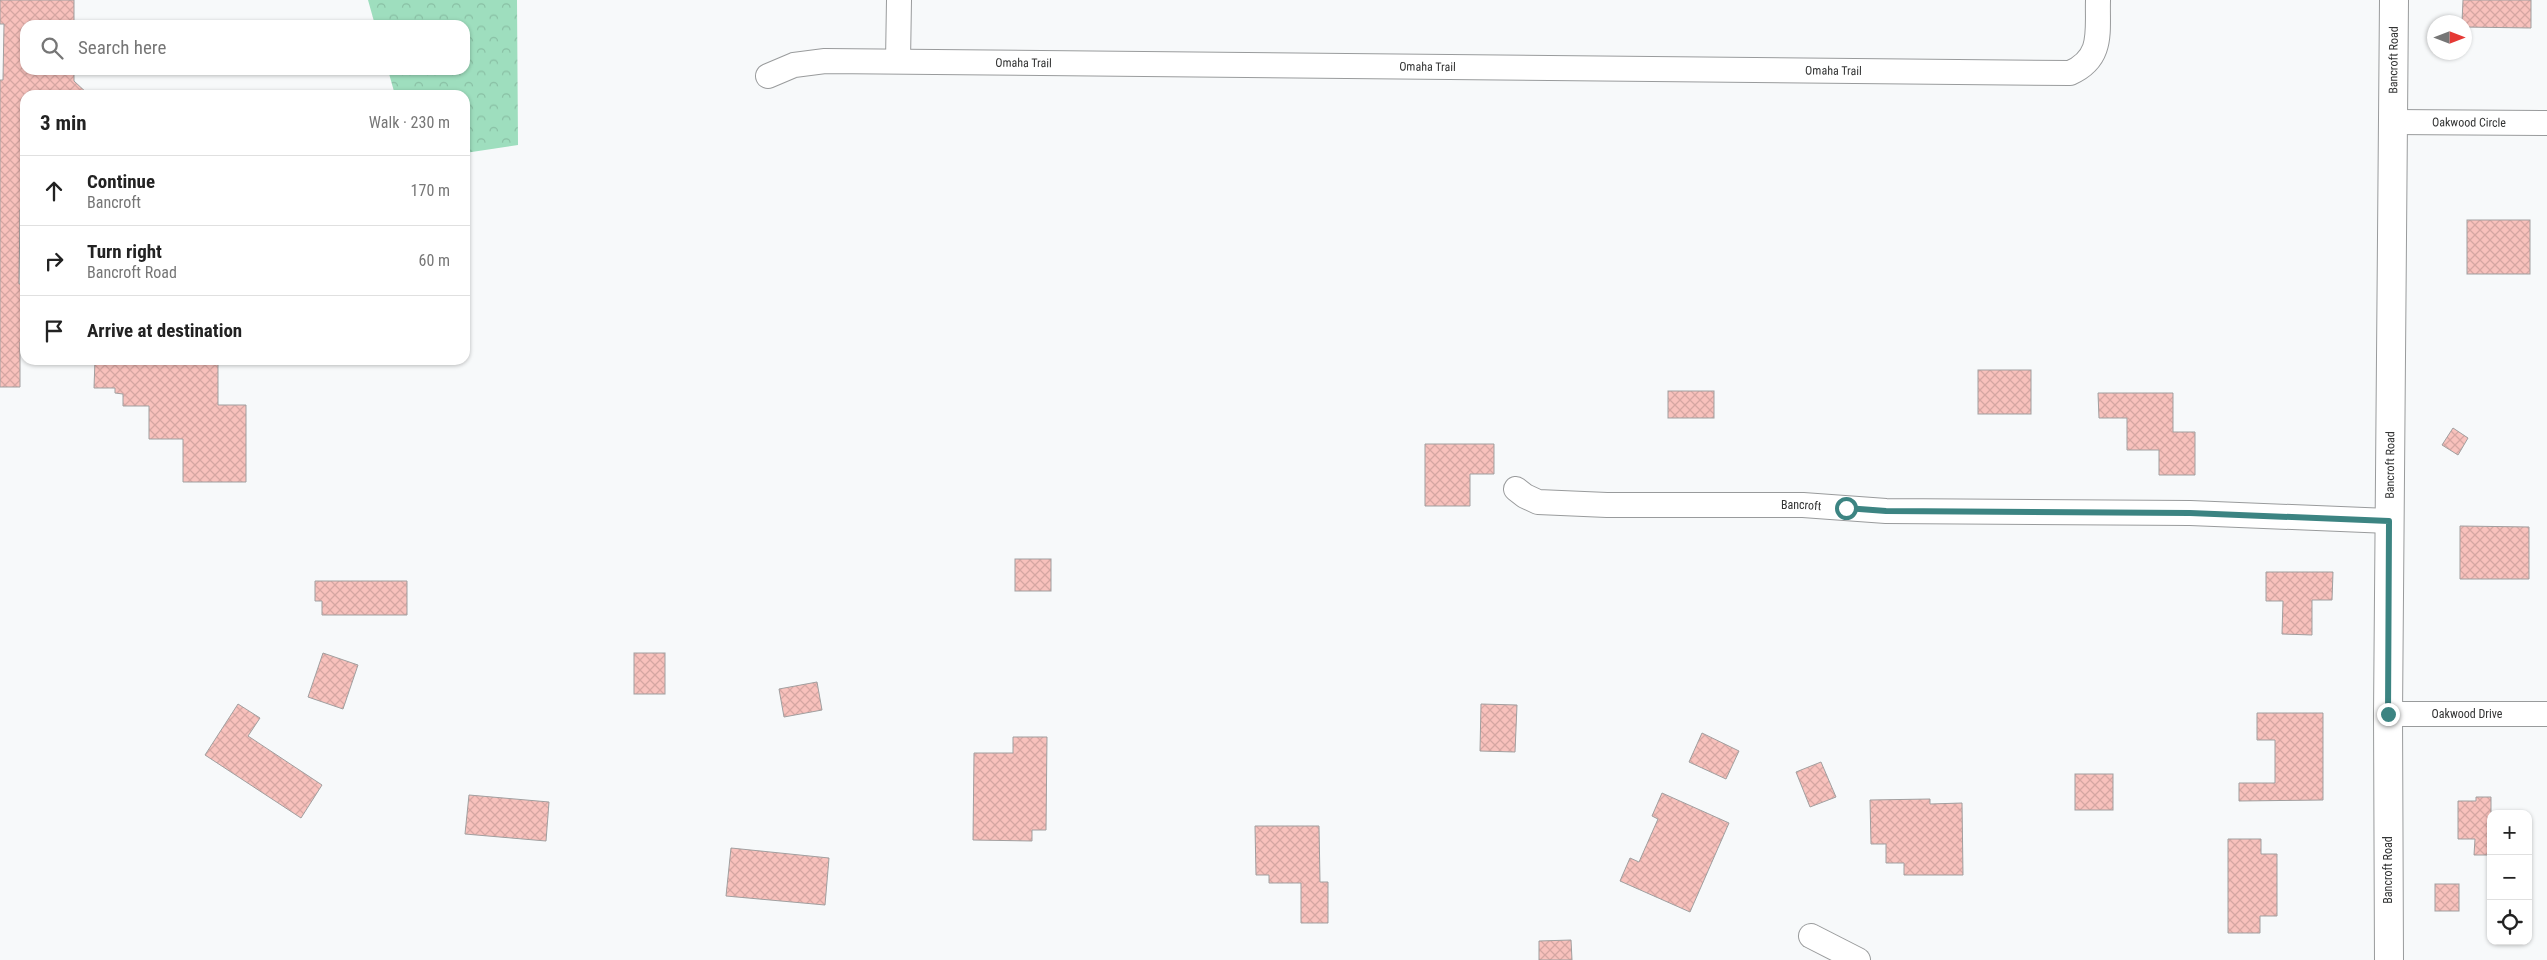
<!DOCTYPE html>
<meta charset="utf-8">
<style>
body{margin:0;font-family:"Roboto Condensed",sans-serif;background:#f2f2f2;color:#222}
.controls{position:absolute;right:15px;bottom:15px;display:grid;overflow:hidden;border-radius:10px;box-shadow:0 1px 4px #0004}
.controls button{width:45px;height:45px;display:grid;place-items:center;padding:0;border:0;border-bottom:1px solid #e0e0e0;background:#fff;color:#222;font:25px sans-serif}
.compass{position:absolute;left:2427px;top:15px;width:45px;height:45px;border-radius:50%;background:#fff;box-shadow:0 1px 4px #0004;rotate:90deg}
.stop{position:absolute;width:15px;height:15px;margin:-11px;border:4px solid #3c8482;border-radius:50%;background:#fff}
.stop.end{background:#3c8482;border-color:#fff;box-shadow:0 1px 5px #0008}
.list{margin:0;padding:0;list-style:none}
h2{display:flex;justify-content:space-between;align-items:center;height:65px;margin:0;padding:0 20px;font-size:21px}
h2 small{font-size:16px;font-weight:400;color:#767676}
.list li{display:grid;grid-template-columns:32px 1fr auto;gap:15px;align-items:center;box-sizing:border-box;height:70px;padding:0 20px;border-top:1px solid #e0e0e0}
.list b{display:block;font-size:19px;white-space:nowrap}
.list p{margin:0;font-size:16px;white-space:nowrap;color:#767676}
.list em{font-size:16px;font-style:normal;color:#767676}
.icon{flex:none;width:28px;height:28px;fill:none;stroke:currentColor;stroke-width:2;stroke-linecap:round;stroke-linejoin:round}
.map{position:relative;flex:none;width:2547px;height:960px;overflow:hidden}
.search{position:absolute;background:#fff;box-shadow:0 1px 4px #0004;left:20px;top:20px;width:450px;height:55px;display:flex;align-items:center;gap:12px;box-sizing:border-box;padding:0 18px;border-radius:15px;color:#767676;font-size:19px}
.panel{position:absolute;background:#fff;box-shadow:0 1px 4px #0004;left:20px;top:90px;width:450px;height:275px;border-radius:15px}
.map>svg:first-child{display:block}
</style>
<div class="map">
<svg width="2547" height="960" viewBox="0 0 2547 960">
<defs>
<pattern id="forest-crowns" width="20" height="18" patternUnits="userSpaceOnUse" patternTransform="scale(1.25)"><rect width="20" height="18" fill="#9edebe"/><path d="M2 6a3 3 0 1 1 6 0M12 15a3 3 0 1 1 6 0" fill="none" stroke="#89bfa4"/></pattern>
<pattern id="building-cross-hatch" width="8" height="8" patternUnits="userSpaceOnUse" patternTransform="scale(1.25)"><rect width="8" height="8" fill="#f8c1bc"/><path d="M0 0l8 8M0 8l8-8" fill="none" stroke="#d5a6a2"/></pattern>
</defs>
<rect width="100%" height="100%" fill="#f7f9fa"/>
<polygon fill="url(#forest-crowns)" points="368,0 517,0 518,145 465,153 465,95 395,95 388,70 465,70 465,25 375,25"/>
<g fill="url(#building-cross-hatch)" stroke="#a19f9f">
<polygon points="0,0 74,0 74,25 25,25 25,70 74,70 74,81 89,95 25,95 25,210 20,210 19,284 23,284 23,289 25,289 25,342 20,342 20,387 0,387 0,80 3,80 4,24 0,24"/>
<polygon points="2463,0 2531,0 2531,28 2464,27 2464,22 2462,22"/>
<rect x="2467" y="220" width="63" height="54"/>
<polygon points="95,360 218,360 218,405 246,405 246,482 183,482 183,439 149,439 149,406 123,406 123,394 115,393 115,388 94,388"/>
<rect x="1978" y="370" width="53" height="44"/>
<rect x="1668" y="391" width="46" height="27"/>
<polygon points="2098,393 2173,393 2173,432 2195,432 2195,475 2159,475 2159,450 2127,450 2127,418 2099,418"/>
<polygon points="2453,428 2468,438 2458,455 2442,445"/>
<polygon points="1425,444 1494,444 1494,474 1470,474 1470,506 1425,506"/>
<polygon points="2460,526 2529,527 2529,579 2460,579"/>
<rect x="1015" y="559" width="36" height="32"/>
<polygon points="2266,572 2333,572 2332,600 2312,600 2312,635 2282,634 2283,601 2266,601"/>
<polygon points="315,581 407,581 407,615 322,615 322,601 315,601"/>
<polygon points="323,653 358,665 343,709 308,697"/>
<rect x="634" y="653" width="31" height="41"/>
<polygon points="817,682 822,710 784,717 779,689"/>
<polygon points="238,704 260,718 248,736 322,785 301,818 205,755"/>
<polygon points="1481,704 1517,705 1515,752 1480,751"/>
<polygon points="2257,713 2323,713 2323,800 2239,801 2239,783 2275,783 2275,740 2257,740"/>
<polygon points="1702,733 1739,751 1726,779 1689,762"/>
<polygon points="1013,737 1047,737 1046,830 1032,830 1032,841 973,840 974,753 1013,753"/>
<polygon points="1821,762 1836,797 1810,807 1796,772"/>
<rect x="2075" y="774" width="38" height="36"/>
<polygon points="1662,793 1729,823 1690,912 1620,881 1630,858 1639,862 1658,819 1652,816"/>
<polygon points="469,795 549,802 546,841 465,834"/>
<polygon points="2476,797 2491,797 2491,855 2474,855 2475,839 2458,839 2458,801 2476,801"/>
<polygon points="1930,799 1930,804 1962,803 1963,875 1904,875 1904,863 1886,863 1886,844 1871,844 1870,800"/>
<polygon points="1255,826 1319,826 1320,882 1328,882 1328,923 1301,923 1301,883 1269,883 1269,875 1256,875"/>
<polygon points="2228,839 2261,839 2261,854 2277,854 2277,916 2260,916 2260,933 2228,933"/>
<polygon points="731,848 829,858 825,905 726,896"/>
<rect x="2435" y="884" width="24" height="27"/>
<polygon points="1571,940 1572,960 1539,960 1539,941"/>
</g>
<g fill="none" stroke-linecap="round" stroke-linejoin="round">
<g stroke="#999b9c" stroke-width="26">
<g id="minor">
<polyline points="898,61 899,0"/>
<path id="s1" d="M768,76L794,65L825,61L2070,73C2104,58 2097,31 2098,0"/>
<path id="s2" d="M2393,122L2547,123"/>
<path id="s3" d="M1516,489L1525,496L1538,502L1607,505H1803L1886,511L2190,513L2389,521"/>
<path id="s4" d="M2388,714H2547"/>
<polyline points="1811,936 1858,960"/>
</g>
</g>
<g stroke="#999b9c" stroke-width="30">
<g id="tertiary">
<path id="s5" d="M2389,960L2388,714L2394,0"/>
</g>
</g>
<use href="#minor" stroke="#fff" stroke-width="24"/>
<use href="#tertiary" stroke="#fff" stroke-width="28"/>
</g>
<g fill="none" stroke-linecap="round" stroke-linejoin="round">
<polyline stroke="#3c8482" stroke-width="6" points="1846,508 1886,511 2190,513 2389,521 2388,714"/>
</g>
<g text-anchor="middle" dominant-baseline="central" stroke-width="4" stroke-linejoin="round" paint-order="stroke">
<g font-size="12" fill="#323333" stroke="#fff">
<text stroke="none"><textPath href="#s5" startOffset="900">Bancroft Road</textPath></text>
<text stroke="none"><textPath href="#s1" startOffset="258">Omaha Trail</textPath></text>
<text stroke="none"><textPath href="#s1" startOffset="662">Omaha Trail</textPath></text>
<text stroke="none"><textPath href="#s1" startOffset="1068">Omaha Trail</textPath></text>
<text stroke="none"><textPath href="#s2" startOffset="76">Oakwood Circle</textPath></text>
<text stroke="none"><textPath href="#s5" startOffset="495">Bancroft Road</textPath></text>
<text stroke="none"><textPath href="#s3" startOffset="289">Bancroft</textPath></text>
<text stroke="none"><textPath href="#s4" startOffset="79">Oakwood Drive</textPath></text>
<text transform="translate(2388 870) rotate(-90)">Bancroft Road</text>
</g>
</g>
</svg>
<div class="controls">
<button>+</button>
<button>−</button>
<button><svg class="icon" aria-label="locate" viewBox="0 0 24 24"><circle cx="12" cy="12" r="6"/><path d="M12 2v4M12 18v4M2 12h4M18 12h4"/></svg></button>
</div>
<svg class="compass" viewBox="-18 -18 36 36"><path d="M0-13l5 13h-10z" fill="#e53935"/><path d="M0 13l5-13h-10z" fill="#767676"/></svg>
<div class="stop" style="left:1846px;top:508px"></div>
<div class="stop end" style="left:2388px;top:714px"></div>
<div class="search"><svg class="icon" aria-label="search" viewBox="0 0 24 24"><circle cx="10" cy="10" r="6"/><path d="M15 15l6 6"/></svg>Search here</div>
<section class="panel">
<h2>3 min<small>Walk · 230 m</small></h2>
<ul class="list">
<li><svg class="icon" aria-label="ahead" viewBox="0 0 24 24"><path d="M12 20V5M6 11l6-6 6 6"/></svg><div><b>Continue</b><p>Bancroft</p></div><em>170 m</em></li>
<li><svg class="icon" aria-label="right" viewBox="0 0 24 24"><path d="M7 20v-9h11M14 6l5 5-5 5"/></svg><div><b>Turn right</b><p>Bancroft Road</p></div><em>60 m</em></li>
<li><svg class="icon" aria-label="arrive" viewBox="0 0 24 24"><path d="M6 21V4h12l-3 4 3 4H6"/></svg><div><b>Arrive at destination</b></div></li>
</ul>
</section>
</div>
